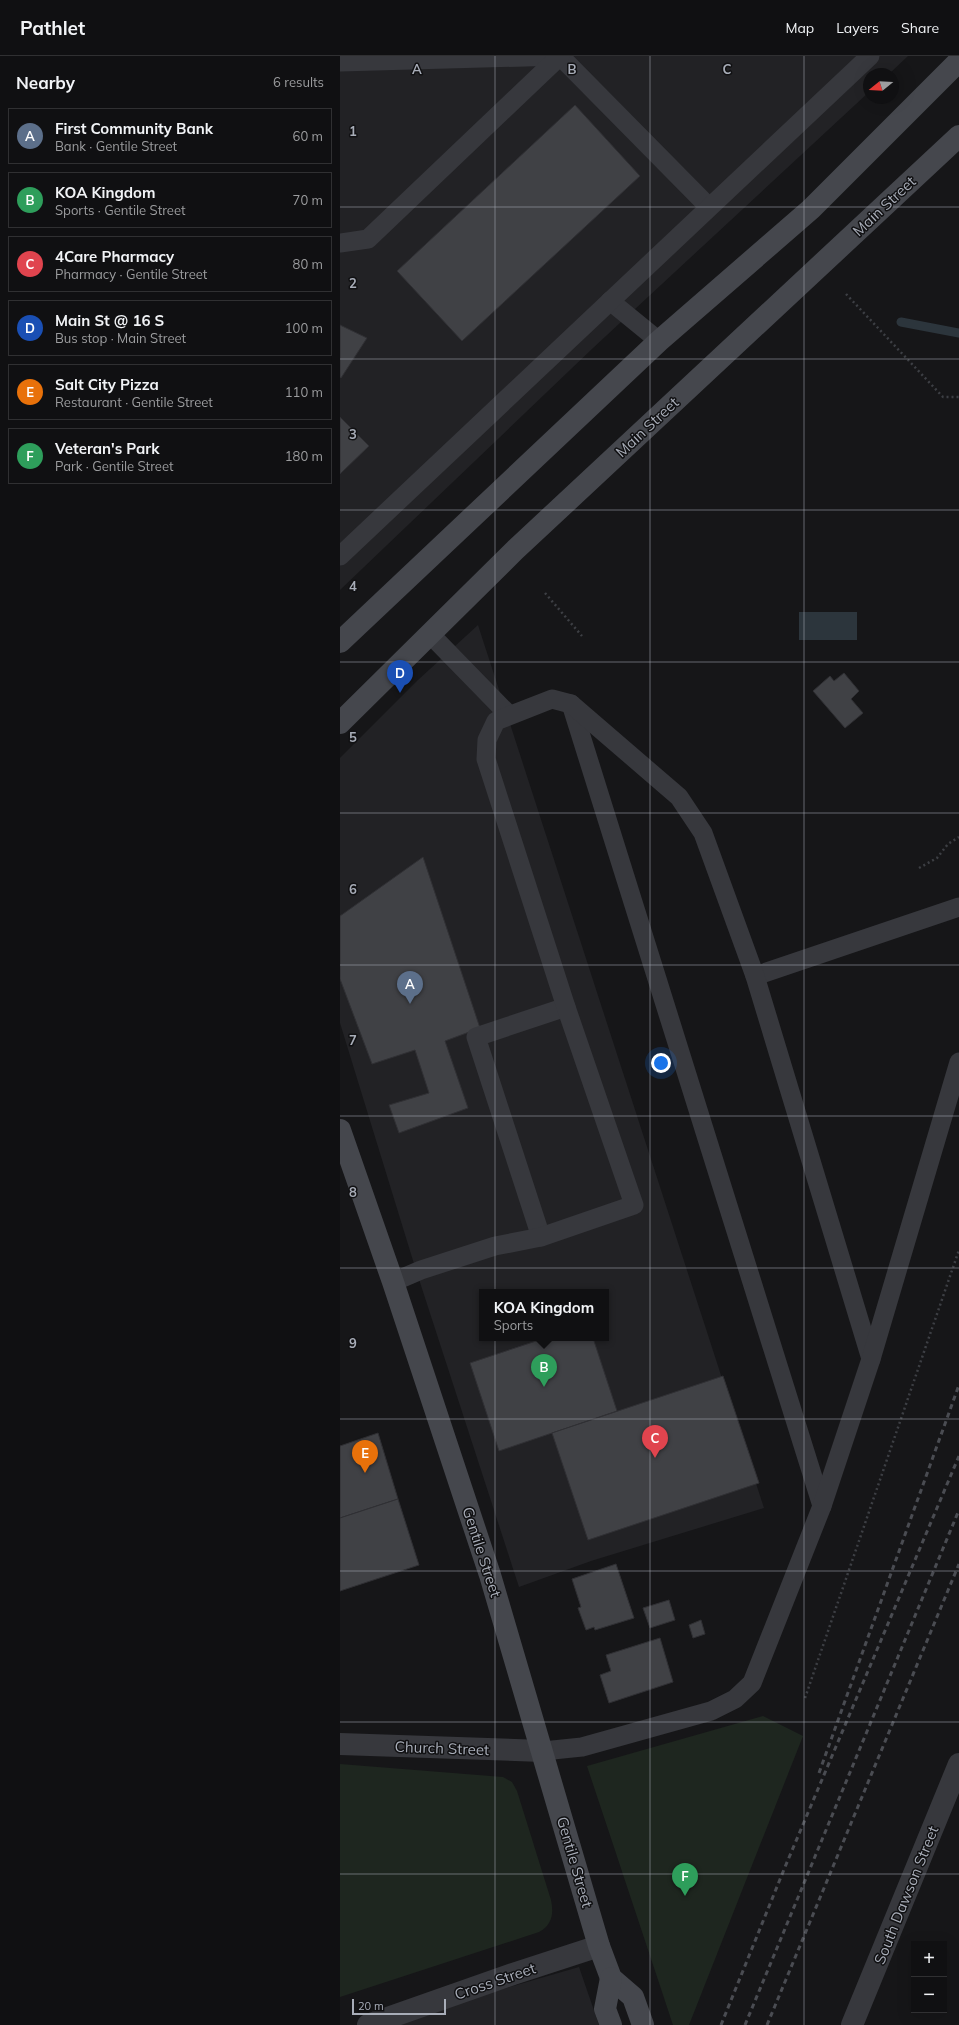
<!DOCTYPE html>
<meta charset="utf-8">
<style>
body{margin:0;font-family:Mulish,sans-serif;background:#19191b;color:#f1f3f6}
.controls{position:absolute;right:12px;bottom:12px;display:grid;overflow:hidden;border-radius:0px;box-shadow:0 4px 16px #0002}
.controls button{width:36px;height:36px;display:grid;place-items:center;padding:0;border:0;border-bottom:1px solid #303032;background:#101012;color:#f1f3f6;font:20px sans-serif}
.compass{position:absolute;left:523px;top:12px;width:36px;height:36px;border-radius:50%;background:#101012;box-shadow:0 4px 16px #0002;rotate:252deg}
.scale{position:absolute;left:12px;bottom:10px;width:94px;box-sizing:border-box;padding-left:4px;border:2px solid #a8adb8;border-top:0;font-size:11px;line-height:14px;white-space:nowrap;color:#a8adb8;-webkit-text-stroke:3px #111113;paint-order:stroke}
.you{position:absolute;left:321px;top:1007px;width:14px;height:14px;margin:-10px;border:3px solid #fff;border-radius:50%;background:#1a73e8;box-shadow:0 0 0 6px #1a73e833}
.badge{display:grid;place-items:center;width:26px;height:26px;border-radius:50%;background:#b45309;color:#fff;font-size:13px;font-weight:700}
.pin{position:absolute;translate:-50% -33px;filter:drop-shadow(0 1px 2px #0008)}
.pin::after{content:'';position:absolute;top:21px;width:14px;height:12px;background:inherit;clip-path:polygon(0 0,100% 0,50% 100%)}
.popup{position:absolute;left:139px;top:1233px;width:130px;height:52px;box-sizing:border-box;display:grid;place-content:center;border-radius:0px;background:#101012;filter:drop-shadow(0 1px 3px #0005);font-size:13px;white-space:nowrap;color:#9c9d9f}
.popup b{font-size:15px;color:#f1f3f6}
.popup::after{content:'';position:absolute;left:50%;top:100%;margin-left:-8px;border:8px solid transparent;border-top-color:#101012}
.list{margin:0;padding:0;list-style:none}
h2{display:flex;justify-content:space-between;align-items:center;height:52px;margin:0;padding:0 16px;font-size:17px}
h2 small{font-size:13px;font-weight:400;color:#9c9d9f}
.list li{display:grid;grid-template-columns:26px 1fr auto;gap:12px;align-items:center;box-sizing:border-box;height:56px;margin:0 8px 8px;padding:0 8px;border:1px solid #303032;border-radius:0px}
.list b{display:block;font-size:15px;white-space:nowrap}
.list p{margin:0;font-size:13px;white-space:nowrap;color:#9c9d9f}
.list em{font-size:13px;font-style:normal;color:#9c9d9f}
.map{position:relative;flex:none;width:619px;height:1969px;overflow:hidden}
header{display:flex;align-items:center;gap:24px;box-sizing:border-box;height:56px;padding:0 20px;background:#101012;border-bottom:1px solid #303032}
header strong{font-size:19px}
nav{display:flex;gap:22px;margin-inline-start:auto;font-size:14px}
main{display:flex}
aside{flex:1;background:#101012}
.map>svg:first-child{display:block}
</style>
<header>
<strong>Pathlet</strong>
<nav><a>Map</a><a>Layers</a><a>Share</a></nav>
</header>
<main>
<aside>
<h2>Nearby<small>6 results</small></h2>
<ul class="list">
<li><span class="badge" style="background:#5c6f8a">A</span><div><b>First Community Bank</b><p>Bank · Gentile Street</p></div><em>60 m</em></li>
<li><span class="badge" style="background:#2e9e5b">B</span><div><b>KOA Kingdom</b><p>Sports · Gentile Street</p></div><em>70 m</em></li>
<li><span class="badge" style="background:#e0444e">C</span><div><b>4Care Pharmacy</b><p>Pharmacy · Gentile Street</p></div><em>80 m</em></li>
<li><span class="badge" style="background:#1a4fb4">D</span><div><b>Main St @ 16 S</b><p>Bus stop · Main Street</p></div><em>100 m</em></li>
<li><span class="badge" style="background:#e8710a">E</span><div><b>Salt City Pizza</b><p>Restaurant · Gentile Street</p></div><em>110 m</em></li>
<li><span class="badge" style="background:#2e9e5b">F</span><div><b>Veteran's Park</b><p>Park · Gentile Street</p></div><em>180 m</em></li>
</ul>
</aside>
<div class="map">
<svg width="619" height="1969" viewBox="0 0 619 1969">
<rect width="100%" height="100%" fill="#161618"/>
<g fill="#222225" fill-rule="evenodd">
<polygon points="0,0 568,0 549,18 529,18 529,36 253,292 0,534"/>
<path d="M138,569L424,1452L251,1505L179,1531L75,1211L0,967V702L78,624ZM142,1236H266V1282H142Z"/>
<polygon points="239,1911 259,1969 39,1969"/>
</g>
<g fill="#1e261f">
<polygon points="423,1660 463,1680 349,1969 333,1969 247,1710"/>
<path d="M0,1708L163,1721L172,1726L177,1735L211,1844C214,1858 212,1869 199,1876L0,1941Z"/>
</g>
<rect fill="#2c353c" x="459" y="556" width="58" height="28"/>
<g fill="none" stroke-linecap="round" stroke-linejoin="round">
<polyline stroke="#2c353c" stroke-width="9" points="561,266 619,277"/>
</g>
<g fill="#404145" stroke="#303034">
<polygon points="235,49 300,120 122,285 57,215"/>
<polygon points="0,269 27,282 1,322 0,321"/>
<polygon points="0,361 29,390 0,418"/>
<polygon points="504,617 519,635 511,643 523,657 505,672 473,635 490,620 494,625"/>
<polygon points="83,801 140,972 105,985 128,1052 59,1077 49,1049 89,1037 75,994 32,1008 0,923 0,860"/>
<polygon points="205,1282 253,1282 277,1355 159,1395 130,1307"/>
<polygon points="383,1320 419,1427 248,1484 212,1377"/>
<polygon points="38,1377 58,1443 0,1462 0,1390"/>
<polygon points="58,1443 79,1509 0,1535 0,1462"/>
<polygon points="276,1508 294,1562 255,1574 254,1571 246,1574 238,1552 241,1551 232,1523"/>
<polygon points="329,1544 335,1564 310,1572 303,1552"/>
<polygon points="361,1564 365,1578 353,1582 349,1569"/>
<polygon points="320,1582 333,1626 269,1647 260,1619 271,1615 266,1599"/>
</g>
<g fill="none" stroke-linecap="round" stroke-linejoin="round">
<g stroke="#3d3f44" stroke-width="2.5" stroke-dasharray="2 3" stroke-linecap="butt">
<polyline points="506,238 603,341 619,341"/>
<polyline points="205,537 242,580"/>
<polyline points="579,812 597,802 608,788 619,781"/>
<polyline points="465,1642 619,1194"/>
</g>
<g stroke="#37383d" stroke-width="19">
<polyline points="0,6 220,0 369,151"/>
<polyline points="0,187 28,183 220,0"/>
<polyline points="270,245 319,285"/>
<polyline points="0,500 530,0"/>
<polyline points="90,578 169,659"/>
<polyline points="231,648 482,1450"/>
<polyline points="415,920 619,851"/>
<polyline points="201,1181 136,981 226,951"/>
<polyline points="53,1226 81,1214 155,1190 201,1181 294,1149 226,951 146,703 147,684 156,665 212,643 231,648 339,741 363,777 415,920 531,1303"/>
<polyline points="203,1695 242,1691 371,1655 395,1643 412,1627 482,1450 531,1303 619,1006"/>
</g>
<g stroke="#37383d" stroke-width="22">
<polyline points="0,1688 203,1695"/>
<polyline points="28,1969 173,1918 259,1890"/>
<polyline points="512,1969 619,1708"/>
</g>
<g stroke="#45474d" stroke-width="22">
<polyline points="0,586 319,285 471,153 619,5"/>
<polyline points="0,667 175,494 619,80"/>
<polyline points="0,1074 53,1226 150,1519 259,1890 271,1922 293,1941 303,1969"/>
<polyline points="271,1969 265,1953 271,1922"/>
</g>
<g stroke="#4a4c52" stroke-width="3" stroke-dasharray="5 4" stroke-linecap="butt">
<polyline points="479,1717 619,1329"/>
<polyline points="381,1969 445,1811 619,1400"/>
<polyline points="405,1969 619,1454"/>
<polyline points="427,1969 619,1508"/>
</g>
</g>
<path fill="none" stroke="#a8adb8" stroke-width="1" stroke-opacity="0.55" d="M155,0V1969M310,0V1969M464,0V1969M0,151H619M0,303H619M0,454H619M0,606H619M0,757H619M0,909H619M0,1060H619M0,1212H619M0,1363H619M0,1515H619M0,1666H619M0,1818H619"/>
<g text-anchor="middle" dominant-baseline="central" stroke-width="3" stroke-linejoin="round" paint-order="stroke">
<g font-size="15" fill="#a8adb8" stroke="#111113">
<text transform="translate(544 150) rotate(-43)">Main Street</text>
<text transform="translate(307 371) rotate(-43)">Main Street</text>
<text transform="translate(142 1496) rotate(72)">Gentile Street</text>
<text transform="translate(102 1692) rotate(2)">Church Street</text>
<text transform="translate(235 1806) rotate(74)">Gentile Street</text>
<text transform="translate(566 1839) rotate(-68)">South Dawson Street</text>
<text transform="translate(155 1925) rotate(-19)">Cross Street</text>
</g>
</g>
<g font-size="13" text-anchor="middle" font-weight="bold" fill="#a8adb8" stroke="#111113" stroke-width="3" stroke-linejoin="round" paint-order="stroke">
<text x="77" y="18">A</text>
<text x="232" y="18">B</text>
<text x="387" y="18">C</text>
<text x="13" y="80">1</text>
<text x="13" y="232">2</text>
<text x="13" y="383">3</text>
<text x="13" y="535">4</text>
<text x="13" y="686">5</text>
<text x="13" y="838">6</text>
<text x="13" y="989">7</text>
<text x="13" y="1141">8</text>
<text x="13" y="1292">9</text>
</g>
</svg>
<div class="controls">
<button>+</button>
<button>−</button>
</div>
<svg class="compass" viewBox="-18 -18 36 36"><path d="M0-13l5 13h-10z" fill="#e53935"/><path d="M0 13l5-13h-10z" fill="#9c9d9f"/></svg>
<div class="scale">20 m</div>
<div class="you"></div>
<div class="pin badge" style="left:70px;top:948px;background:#5c6f8a">A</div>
<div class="pin badge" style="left:204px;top:1331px;background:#2e9e5b">B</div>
<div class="popup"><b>KOA Kingdom</b>Sports</div>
<div class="pin badge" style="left:315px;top:1402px;background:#e0444e">C</div>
<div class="pin badge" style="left:60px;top:637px;background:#1a4fb4">D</div>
<div class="pin badge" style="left:25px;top:1417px;background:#e8710a">E</div>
<div class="pin badge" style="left:345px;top:1840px;background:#2e9e5b">F</div>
</div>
</main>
